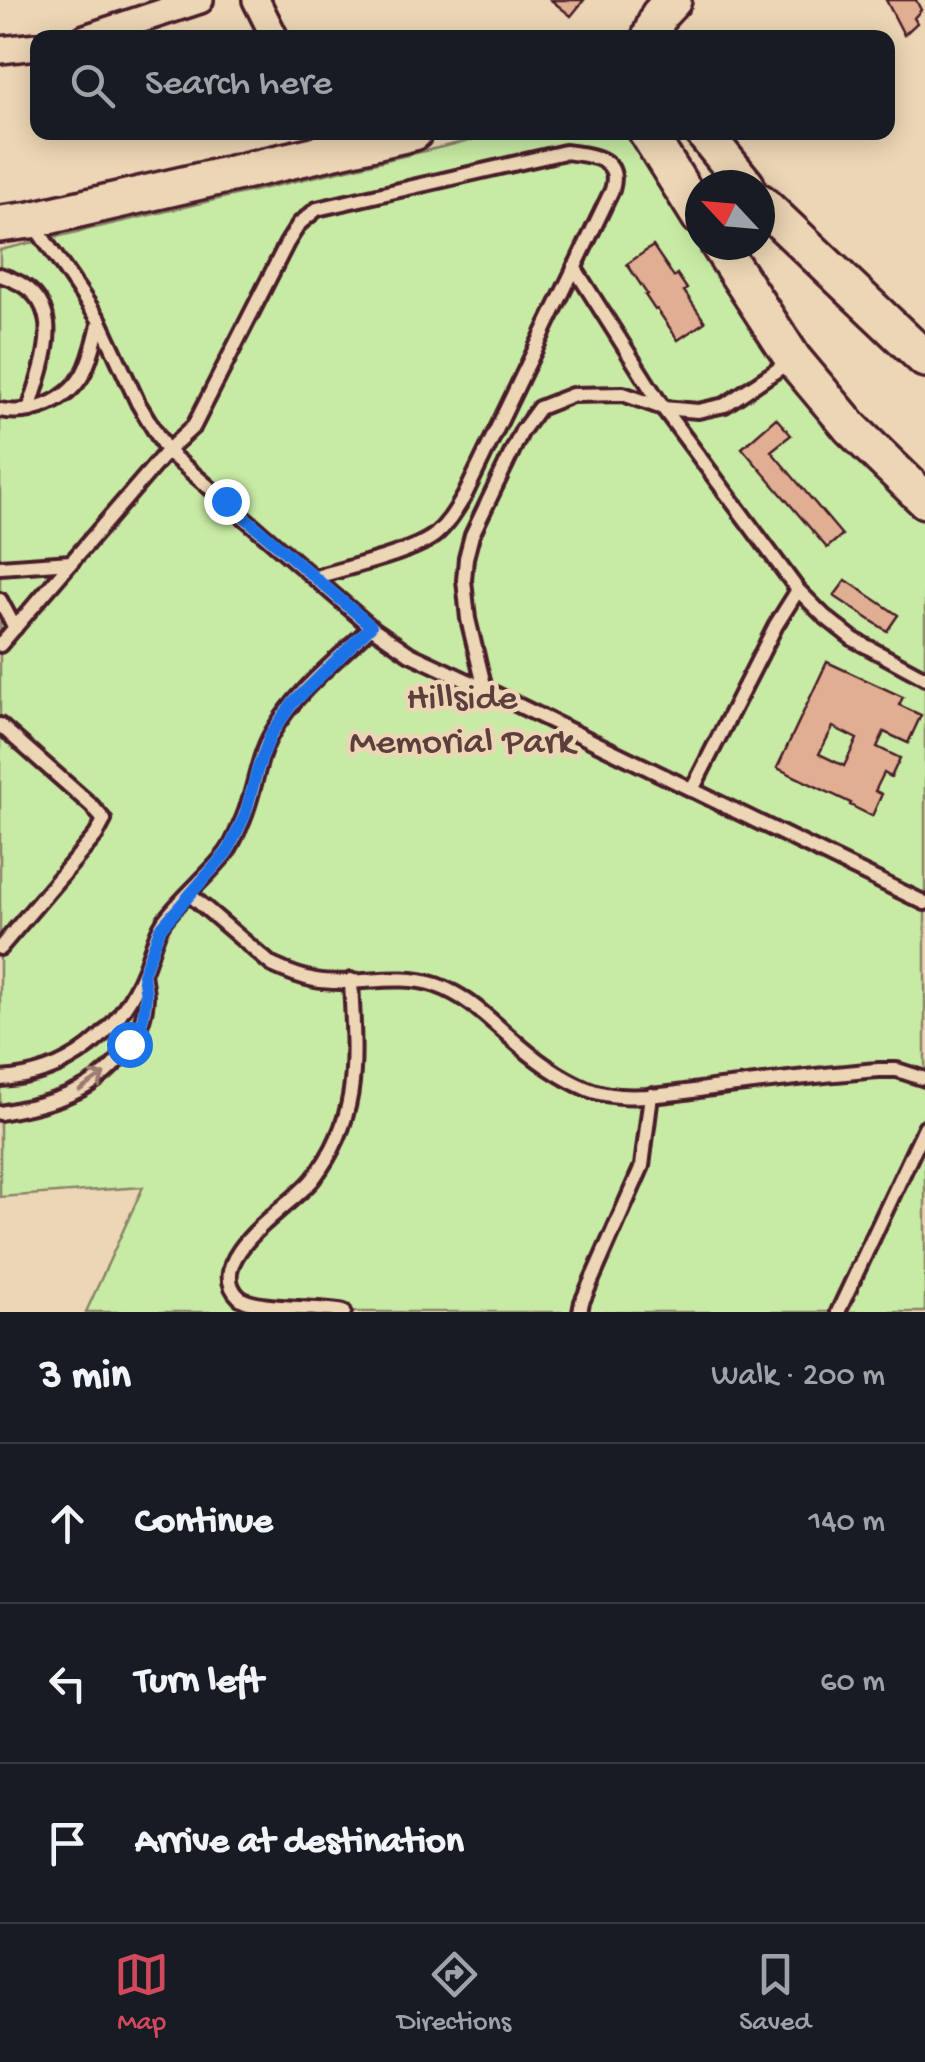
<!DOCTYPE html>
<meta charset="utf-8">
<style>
body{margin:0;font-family:"Gochi Hand",sans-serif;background:#20242c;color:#f1f3f6}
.compass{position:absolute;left:685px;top:170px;width:90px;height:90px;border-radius:50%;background:#171b24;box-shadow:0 5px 25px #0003;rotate:296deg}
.stop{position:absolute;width:30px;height:30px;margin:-22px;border:8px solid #1a73e8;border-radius:50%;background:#fff}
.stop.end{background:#1a73e8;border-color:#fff;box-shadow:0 2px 10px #0008}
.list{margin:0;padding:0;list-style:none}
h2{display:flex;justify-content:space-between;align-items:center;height:130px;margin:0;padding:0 40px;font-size:42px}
h2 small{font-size:32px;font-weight:400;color:#9ea1a6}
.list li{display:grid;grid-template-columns:65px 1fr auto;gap:30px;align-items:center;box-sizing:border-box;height:160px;padding:0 40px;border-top:2px solid #363941}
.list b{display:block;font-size:38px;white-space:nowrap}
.list em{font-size:32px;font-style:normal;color:#9ea1a6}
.icon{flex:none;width:55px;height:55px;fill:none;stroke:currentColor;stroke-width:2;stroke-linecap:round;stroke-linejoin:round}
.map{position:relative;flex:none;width:925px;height:1312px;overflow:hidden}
.search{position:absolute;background:#171b24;box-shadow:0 5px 25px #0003;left:30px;right:30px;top:30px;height:110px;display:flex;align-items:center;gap:25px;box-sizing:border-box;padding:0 35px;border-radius:20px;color:#9ea1a6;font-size:38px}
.sheet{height:610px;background:#171b24}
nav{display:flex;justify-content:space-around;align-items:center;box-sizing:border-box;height:140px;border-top:2px solid #363941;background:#171b24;font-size:28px;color:#9ea1a6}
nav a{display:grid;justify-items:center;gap:5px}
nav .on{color:#d1495b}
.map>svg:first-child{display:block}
</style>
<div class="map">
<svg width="925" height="1312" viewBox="0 0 925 1312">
<rect width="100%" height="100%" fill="#ecd6b5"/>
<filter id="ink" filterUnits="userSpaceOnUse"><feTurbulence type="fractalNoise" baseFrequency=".01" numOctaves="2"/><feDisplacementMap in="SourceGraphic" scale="20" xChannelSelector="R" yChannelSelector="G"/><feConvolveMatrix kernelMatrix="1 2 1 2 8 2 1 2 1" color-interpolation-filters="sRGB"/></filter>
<g filter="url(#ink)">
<polygon fill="#c7eba4" stroke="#888568" stroke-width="2.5" points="502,133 628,133 700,240 700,245 703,245 832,431 889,490 925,519 925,1312 86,1312 143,1187 0,1197 0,250"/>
<g fill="#e0af92" stroke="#4a1f2b" stroke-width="2.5" fill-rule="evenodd">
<polygon points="551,0 584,0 571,16"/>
<polygon points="886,0 916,0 921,10 914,18 917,23 904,35"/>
<polygon points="653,246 674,277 677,274 687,289 684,291 705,322 678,340 657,309 655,310 645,295 647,294 627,264"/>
<polygon points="776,418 791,435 771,451 842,535 827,548 742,448"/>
<polygon points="846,580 898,615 887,631 834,596"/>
<path d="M827,662L903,697L899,705L921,715L908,743L884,732L877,747L900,758L891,777L884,773L875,791L882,794L872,816L850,805L851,803L777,768ZM833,727L857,739L844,766L819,754Z"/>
</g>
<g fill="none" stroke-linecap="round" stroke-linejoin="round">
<g stroke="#4a1f2b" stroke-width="20">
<g id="lane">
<polyline points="34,225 100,321 138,403 167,451 371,627 410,654 485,689 925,903"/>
<polyline points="574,267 663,408 798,590 824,616 853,639 925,678"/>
<path d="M0,275C72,297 45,357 29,410"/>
<path d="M0,410C31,416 67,402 83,374C92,358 95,339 100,321"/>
<polyline points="0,567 71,562"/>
<polyline points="0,600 15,628"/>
<path d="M0,645L167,451L194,426L287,243L299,224L317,209L565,152C590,155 622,157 612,190L464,497C456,510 448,524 435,535C413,553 345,568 316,577"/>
<polyline points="485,689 468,619 464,580 466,558 472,535 522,431 539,408 572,395 623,394 663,408 698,411 725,405 792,360"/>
<polyline points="0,725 92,806 104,820 96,835 0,948"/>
<polyline points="692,790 776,625 798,590"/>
<path d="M189,894L272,965C285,971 300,977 315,980C354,987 397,972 436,985C467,996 486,1016 510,1037C532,1057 557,1076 585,1088C622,1105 681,1092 720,1087C773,1081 826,1074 879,1070H897L925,1079"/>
<path d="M0,1079C69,1075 118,1034 144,971C151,955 154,936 164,921C182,897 207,877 226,853C233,844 238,830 243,819C255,791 257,759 272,733C296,691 338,659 371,627"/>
<path d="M0,1113C25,1108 51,1103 75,1092C110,1077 145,1037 146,997C146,990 144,981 143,974"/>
<path d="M344,1312C319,1306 254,1311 239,1297C200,1259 294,1204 313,1179C363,1114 354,1056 351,980"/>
<polyline points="580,1312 582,1302 642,1166 651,1095"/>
<polyline points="838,1312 925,1127"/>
</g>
</g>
<g stroke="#4a1f2b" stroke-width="32">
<g id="street">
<polyline points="256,0 275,38"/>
<polyline points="85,38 200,0"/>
<polyline points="0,50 38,46"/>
</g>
</g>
<g stroke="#4a1f2b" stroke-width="42">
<g id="secondary">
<polyline points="650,38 659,15 673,0"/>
<polyline points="647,132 700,217"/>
<polyline points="703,132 746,185"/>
<polyline points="760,202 925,359"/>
<polyline points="0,224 31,220 414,132"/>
<polyline points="719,245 793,359 851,428 925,500"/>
</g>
</g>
<use href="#lane" stroke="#ecd6b5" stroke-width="12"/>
<use href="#street" stroke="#ecd6b5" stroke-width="25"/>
<use href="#secondary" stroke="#ecd6b5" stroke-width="35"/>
</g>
<defs><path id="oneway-shaft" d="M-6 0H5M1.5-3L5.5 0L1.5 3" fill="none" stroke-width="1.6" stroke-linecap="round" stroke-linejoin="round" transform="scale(2.5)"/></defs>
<use stroke="#9b7a70" href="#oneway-shaft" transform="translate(92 1082) rotate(-34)"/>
</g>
<g fill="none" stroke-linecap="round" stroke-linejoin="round" filter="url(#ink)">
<polyline stroke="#1a73e8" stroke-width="12" points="129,1044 143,1018 146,996 143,974 160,929 228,851 245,815 258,768 271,734 292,704 371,626 226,501"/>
</g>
<g text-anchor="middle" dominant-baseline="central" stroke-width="9" stroke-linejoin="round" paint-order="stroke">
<g font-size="38" fill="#5d3e3d" stroke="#ecd6b5">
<text x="462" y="700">Hillside<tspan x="462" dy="44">Memorial Park</tspan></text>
</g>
</g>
</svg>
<svg class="compass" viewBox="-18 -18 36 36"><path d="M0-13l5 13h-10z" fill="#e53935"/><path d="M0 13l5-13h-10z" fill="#9ea1a6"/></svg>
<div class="stop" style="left:129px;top:1044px"></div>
<div class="stop end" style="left:226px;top:501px"></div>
<div class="search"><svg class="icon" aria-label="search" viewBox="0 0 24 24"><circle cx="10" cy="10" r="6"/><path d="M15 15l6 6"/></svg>Search here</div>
</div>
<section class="sheet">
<h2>3 min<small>Walk · 200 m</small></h2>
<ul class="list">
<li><svg class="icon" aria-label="ahead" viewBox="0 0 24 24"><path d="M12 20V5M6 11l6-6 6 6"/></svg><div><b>Continue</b></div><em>140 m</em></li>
<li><svg class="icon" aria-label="left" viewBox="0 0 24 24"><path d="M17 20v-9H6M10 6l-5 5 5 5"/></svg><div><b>Turn left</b></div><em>60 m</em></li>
<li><svg class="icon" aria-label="arrive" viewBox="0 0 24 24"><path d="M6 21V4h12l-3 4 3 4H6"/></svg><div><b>Arrive at destination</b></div></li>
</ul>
</section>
<nav>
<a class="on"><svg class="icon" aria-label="map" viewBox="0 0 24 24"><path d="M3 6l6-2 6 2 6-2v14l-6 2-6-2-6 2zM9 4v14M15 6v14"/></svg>Map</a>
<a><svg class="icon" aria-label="directions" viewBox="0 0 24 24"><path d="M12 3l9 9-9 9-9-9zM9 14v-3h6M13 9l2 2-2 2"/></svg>Directions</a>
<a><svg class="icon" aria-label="saved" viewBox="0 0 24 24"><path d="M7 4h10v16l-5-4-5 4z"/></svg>Saved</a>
</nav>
